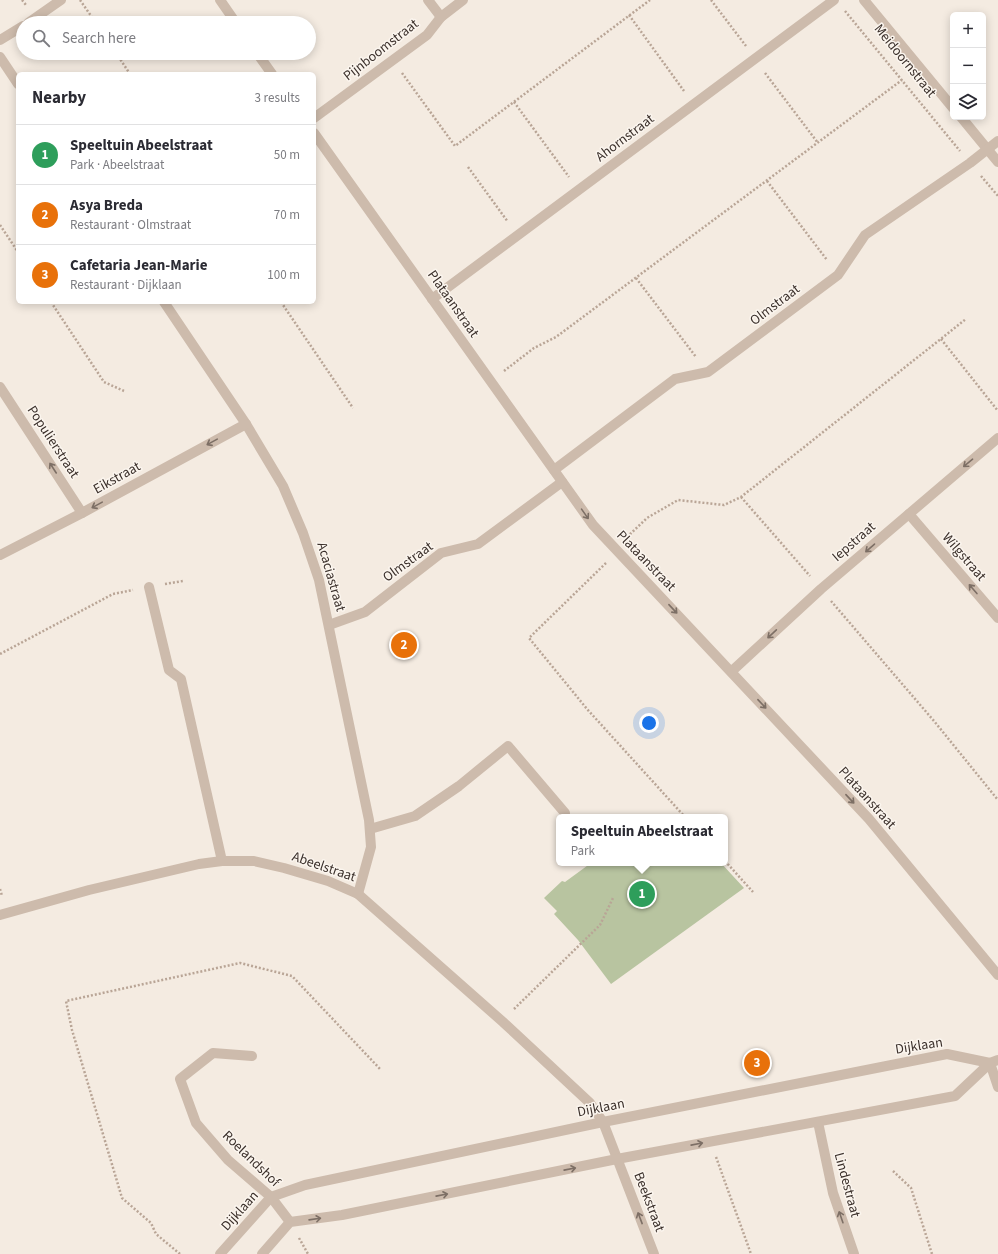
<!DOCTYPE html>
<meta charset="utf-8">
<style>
body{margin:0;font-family:"Source Sans 3",sans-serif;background:#f7f7f7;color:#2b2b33}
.controls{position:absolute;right:12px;top:12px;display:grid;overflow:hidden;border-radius:6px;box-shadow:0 2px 10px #0003}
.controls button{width:36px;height:36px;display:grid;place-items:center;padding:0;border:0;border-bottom:1px solid #e1e1e2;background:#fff;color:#2b2b33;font:20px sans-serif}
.you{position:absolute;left:649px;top:723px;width:14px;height:14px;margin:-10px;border:3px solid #fff;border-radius:50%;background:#1a73e8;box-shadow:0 0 0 6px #1a73e833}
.badge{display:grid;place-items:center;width:26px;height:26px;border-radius:50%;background:#111827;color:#fff;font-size:13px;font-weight:700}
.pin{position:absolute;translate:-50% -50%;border:2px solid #fff;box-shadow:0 1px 4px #0006}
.popup{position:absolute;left:556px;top:814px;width:172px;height:52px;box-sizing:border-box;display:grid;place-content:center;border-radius:6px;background:#fff;filter:drop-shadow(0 1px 3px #0005);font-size:13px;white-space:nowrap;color:#7c7c81}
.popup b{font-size:15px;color:#2b2b33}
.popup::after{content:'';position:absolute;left:50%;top:100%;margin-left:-8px;border:8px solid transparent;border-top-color:#fff}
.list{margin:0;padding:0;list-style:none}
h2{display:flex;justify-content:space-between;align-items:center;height:52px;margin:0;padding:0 16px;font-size:17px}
h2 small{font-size:13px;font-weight:400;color:#7c7c81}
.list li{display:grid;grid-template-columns:26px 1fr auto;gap:12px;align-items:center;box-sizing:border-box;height:60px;padding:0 16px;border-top:1px solid #e1e1e2}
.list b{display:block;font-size:15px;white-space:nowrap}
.list p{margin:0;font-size:13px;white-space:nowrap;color:#7c7c81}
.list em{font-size:13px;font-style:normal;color:#7c7c81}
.icon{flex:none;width:22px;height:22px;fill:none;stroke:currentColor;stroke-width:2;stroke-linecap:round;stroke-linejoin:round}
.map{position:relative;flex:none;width:998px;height:1254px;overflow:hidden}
.search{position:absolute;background:#fff;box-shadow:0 2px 10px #0003;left:16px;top:16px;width:300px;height:44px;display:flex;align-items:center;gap:10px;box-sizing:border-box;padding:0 14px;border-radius:22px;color:#7c7c81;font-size:15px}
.panel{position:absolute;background:#fff;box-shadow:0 2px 10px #0003;left:16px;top:72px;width:300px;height:232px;border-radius:6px}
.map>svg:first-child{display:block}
</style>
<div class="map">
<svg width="998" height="1254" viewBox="0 0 998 1254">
<rect width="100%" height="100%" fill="#f4ebe1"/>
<polygon fill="#b8c4a0" points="591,863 721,863 744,888 611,984 578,940 554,914 557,911 544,898 562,881 565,882"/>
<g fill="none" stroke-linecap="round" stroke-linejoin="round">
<g stroke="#b9a596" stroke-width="2.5" stroke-dasharray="2 2" stroke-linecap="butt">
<polyline points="22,0 26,5"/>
<polyline points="80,0 96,23"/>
<polyline points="711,0 746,46"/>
<polyline points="845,11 960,151"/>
<polyline points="629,15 684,91"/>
<polyline points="116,53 130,74"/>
<polyline points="402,73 455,146 650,0"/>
<polyline points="765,73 818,143"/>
<polyline points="514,102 569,177"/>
<polyline points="468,167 508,222"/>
<polyline points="981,176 998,196"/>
<polyline points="767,181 827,260"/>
<polyline points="0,225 18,252"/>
<polyline points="636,278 696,357"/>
<polyline points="51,302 104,382 124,391"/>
<polyline points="281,302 353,408"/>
<polyline points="941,339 998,411"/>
<polyline points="504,371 534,348 556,337 902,80"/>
<polyline points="741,497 810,576"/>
<polyline points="627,537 647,518 678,500 724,505 741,497 966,319"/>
<polyline points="606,563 529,638 587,709 685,817"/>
<polyline points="165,584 183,581"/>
<polyline points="831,601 934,721 998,800"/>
<polyline points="0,654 113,594 133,590"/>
<polyline points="725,861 753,892"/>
<polyline points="0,889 2,896"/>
<polyline points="514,1009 600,925 613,898"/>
<polyline points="716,1157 751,1254"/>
<polyline points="893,1171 911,1188 932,1254"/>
<polyline points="299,1238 308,1254"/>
<polyline points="180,1254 156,1234 151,1223 122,1198 72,1030 66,1001 240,963 292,976 381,1070"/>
</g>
<g stroke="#cdbbac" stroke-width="10">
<polyline points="220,0 236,23"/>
<polyline points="428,0 441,17"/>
<polyline points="864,0 953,108"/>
<polyline points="28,23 61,0"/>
<polyline points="0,40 23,26"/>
<polyline points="257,53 272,74"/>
<polyline points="0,57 18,84"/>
<polyline points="961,117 998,162"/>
<polyline points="314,118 427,35 441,17 463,0"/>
<polyline points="314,133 593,525 869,819 998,975"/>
<polyline points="432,299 834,0"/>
<polyline points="164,302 246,424 283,486 303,533 319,580 369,820 371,847 358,894"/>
<polyline points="0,387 82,513"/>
<polyline points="554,470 675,379 708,372 838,275 865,235 970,163 998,141"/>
<polyline points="909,514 998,618"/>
<polyline points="0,555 82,513 246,424"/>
<polyline points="149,587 169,670 181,679 222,861"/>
<polyline points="329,625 365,612 441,553 478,544 562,482"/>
<polyline points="732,671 821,589 998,438"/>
<polyline points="370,829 415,816 459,786 508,746 565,813"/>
<polyline points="0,915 89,890 199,864 222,861 254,861 284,868 328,881 358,894 503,1022 590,1103 603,1122 654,1254"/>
<polyline points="252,1056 213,1053 180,1079 196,1123 228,1160 271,1197 290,1222"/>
<polyline points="998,1060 990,1063 998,1087"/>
<polyline points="818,1122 833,1193 854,1254"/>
<polyline points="220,1254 271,1197 305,1185 603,1122 947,1054 990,1063 955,1096 617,1159 342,1215 290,1222 262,1254"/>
</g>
</g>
<defs><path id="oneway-shaft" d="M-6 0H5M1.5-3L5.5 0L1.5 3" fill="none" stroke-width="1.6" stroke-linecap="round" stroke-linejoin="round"/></defs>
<g stroke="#7d6f65">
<use href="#oneway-shaft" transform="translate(212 442) rotate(151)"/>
<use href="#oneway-shaft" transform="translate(968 463) rotate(140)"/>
<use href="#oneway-shaft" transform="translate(53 468) rotate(-123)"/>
<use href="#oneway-shaft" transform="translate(97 505) rotate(151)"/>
<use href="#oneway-shaft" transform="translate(585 514) rotate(55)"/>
<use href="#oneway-shaft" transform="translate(870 548) rotate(139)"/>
<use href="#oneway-shaft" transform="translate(973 589) rotate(-131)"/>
<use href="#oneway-shaft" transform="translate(673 609) rotate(47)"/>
<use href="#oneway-shaft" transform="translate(772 634) rotate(137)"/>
<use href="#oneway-shaft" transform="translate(762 704) rotate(47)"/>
<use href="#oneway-shaft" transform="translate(850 799) rotate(47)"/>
<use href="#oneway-shaft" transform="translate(697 1144) rotate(-11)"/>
<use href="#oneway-shaft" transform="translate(570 1169) rotate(-11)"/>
<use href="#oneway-shaft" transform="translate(442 1195) rotate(-11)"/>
<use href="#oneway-shaft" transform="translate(841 1217) rotate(-109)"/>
<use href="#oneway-shaft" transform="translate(640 1218) rotate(-111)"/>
<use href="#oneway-shaft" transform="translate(315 1219) rotate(-8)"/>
</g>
<g text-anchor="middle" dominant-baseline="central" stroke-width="3" stroke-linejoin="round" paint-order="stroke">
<g font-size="14" fill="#3b302b" stroke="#fbf5ee">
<text transform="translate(381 50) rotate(-38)">Pijnboomstraat</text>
<text transform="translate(905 61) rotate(51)">Meidoornstraat</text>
<text transform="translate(625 138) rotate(-37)">Ahornstraat</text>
<text transform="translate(453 304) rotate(55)">Plataanstraat</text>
<text transform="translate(775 305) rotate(-37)">Olmstraat</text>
<text transform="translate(53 442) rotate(57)">Populierstraat</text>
<text transform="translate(117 478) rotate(-29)">Eikstraat</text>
<text transform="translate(854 542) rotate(-41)">Iepstraat</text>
<text transform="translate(964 557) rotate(49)">Wilgstraat</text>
<text transform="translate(646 561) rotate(46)">Plataanstraat</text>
<text transform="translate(408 562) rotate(-36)">Olmstraat</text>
<text transform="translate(331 577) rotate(74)">Acaciastraat</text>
<text transform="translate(867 798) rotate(48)">Plataanstraat</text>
<text transform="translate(324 867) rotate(19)">Abeelstraat</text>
<text transform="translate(919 1046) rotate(-9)">Dijklaan</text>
<text transform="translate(601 1108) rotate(-11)">Dijklaan</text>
<text transform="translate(251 1159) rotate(44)">Roelandshof</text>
<text transform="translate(847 1185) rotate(75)">Lindestraat</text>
<text transform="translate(649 1202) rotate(69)">Beekstraat</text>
<text transform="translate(240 1211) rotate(-48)">Dijklaan</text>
</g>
</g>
</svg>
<div class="controls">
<button>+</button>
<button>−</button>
<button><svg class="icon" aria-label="layers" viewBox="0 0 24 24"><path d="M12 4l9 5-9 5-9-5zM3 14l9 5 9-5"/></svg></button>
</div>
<div class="you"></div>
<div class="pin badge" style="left:642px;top:894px;background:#2e9e5b">1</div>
<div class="popup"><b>Speeltuin Abeelstraat</b>Park</div>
<div class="pin badge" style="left:404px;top:645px;background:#e8710a">2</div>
<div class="pin badge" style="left:757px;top:1063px;background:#e8710a">3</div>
<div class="search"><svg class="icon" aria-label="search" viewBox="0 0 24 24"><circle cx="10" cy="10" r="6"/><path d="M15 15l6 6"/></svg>Search here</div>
<section class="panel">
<h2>Nearby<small>3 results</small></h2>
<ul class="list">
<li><span class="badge" style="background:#2e9e5b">1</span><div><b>Speeltuin Abeelstraat</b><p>Park · Abeelstraat</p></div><em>50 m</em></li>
<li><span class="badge" style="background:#e8710a">2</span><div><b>Asya Breda</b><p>Restaurant · Olmstraat</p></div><em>70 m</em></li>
<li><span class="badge" style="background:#e8710a">3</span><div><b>Cafetaria Jean-Marie</b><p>Restaurant · Dijklaan</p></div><em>100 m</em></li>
</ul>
</section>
</div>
